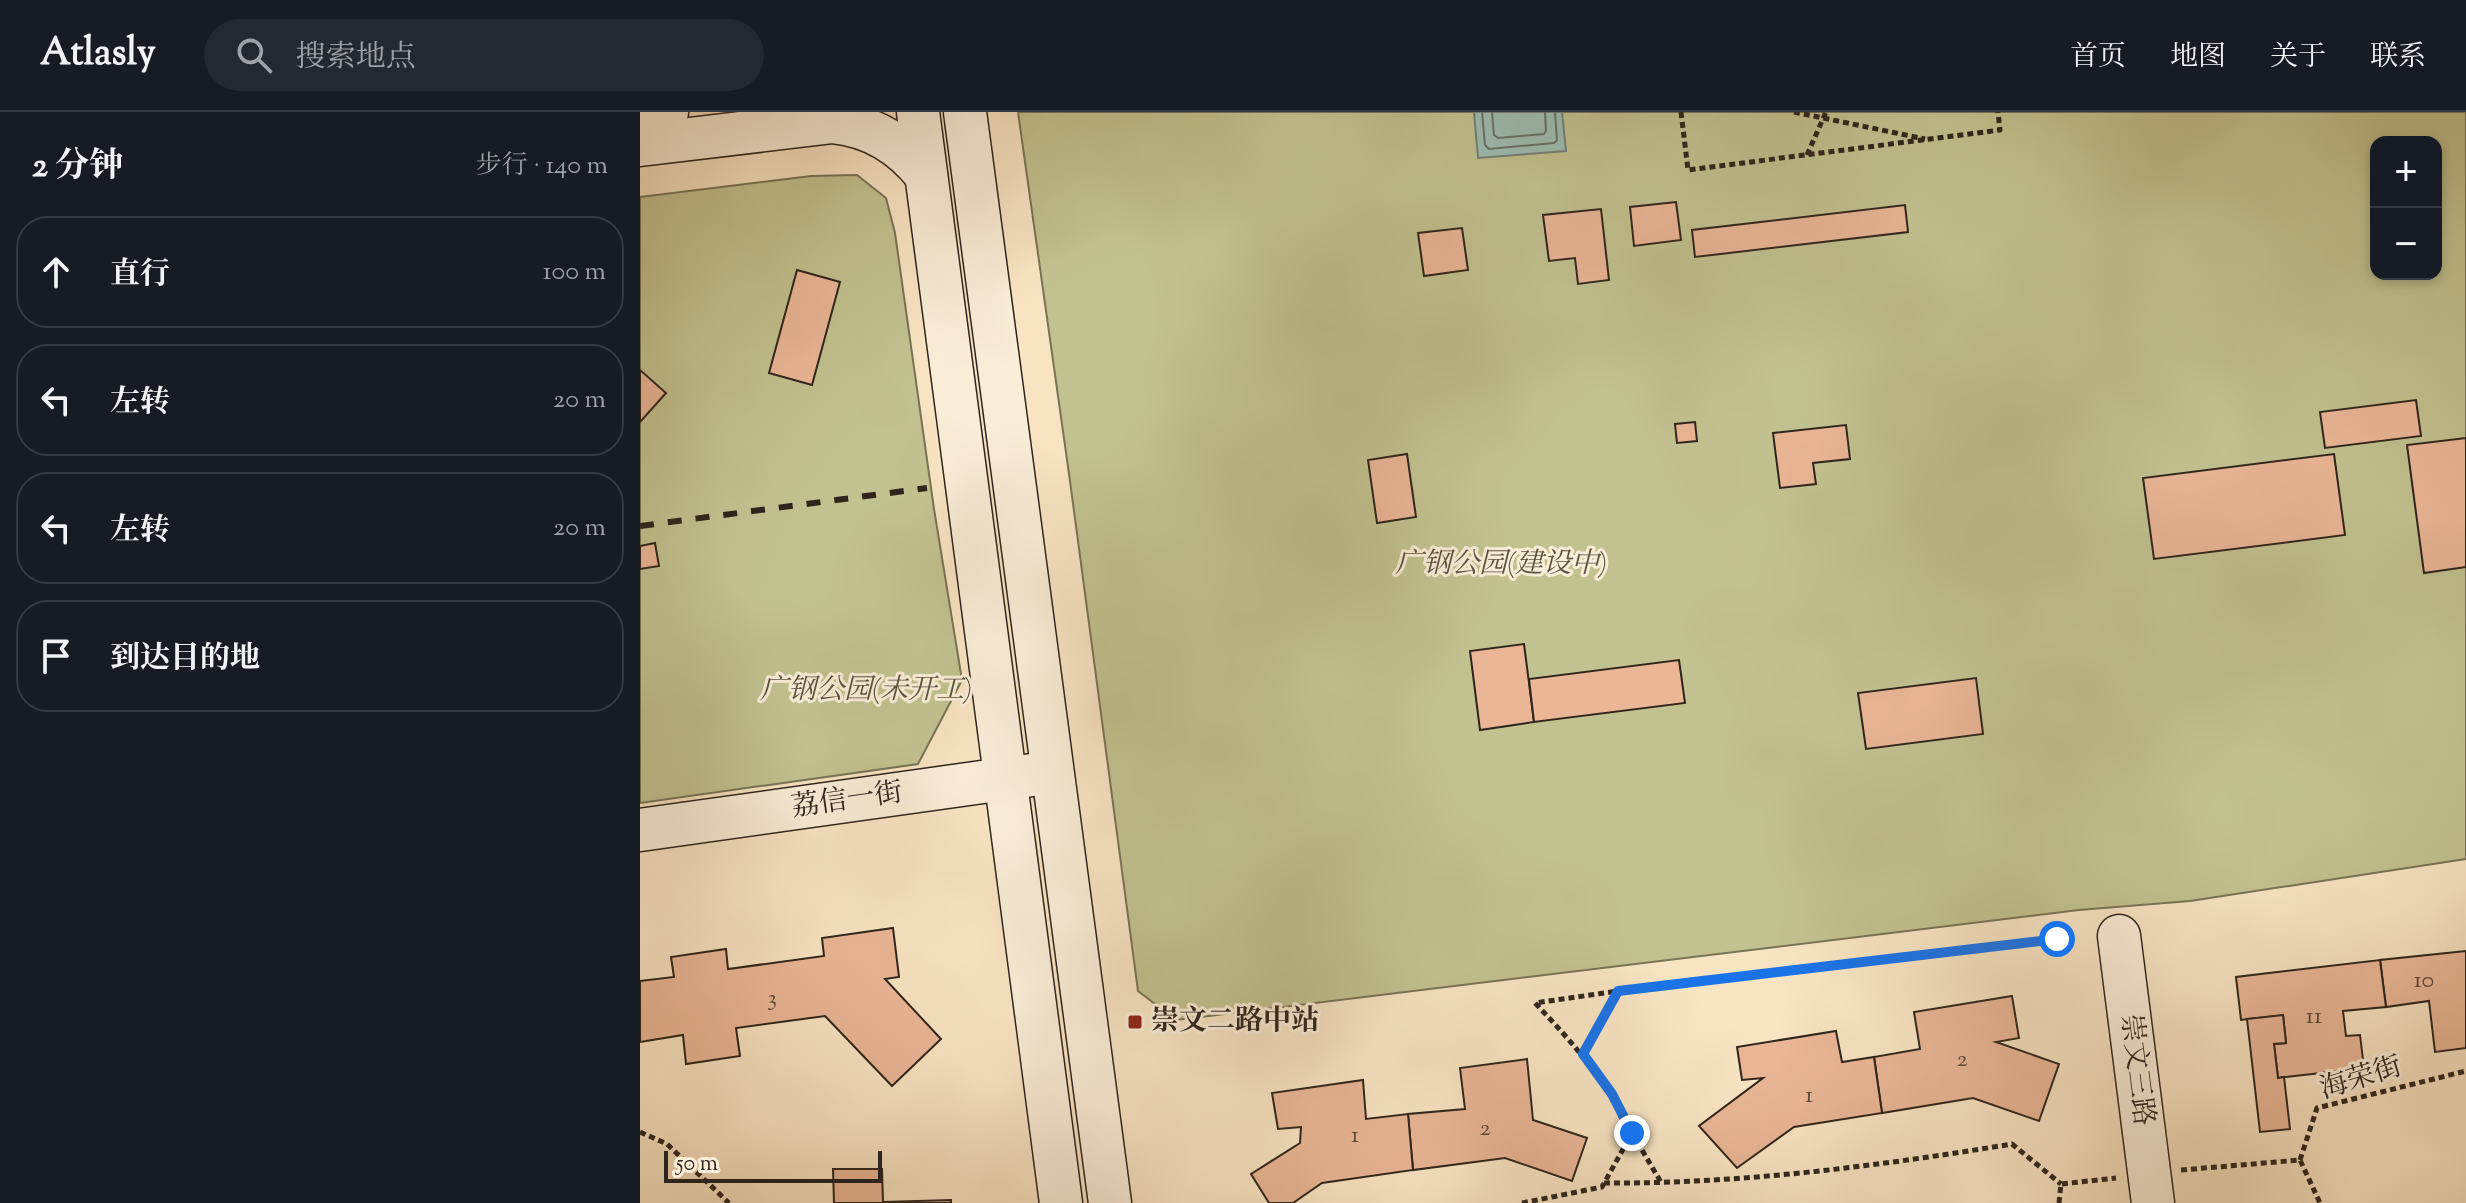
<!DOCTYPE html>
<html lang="zh">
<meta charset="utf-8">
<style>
body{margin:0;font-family:"Sorts Mill Goudy","Noto Serif SC",serif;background:#242831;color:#f1f3f6}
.controls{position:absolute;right:24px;top:24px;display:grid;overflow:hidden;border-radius:16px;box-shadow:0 4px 12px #0003}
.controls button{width:72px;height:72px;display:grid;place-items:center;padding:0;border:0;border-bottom:2px solid #363941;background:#171b24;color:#f1f3f6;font:40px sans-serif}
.scale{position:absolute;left:24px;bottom:20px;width:218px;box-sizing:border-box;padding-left:8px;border:4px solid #2f251d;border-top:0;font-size:22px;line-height:28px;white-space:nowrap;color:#2f251d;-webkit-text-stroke:6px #faedd8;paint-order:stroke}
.stop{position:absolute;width:24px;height:24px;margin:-18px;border:6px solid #1a73e8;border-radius:50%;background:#fff}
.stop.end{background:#1a73e8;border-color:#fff;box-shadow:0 2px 8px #0008}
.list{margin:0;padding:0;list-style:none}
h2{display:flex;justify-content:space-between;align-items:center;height:104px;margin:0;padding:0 32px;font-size:34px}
h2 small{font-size:26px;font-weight:400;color:#9ea1a6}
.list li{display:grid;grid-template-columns:52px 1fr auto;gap:24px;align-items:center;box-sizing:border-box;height:112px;margin:0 16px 16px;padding:0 16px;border:2px solid #363941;border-radius:32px}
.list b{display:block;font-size:30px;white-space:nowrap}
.list em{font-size:26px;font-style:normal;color:#9ea1a6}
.icon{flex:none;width:44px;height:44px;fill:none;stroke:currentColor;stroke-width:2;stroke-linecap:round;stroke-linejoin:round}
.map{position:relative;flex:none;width:1826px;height:1091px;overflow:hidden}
header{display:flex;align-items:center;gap:48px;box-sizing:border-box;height:112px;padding:0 40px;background:#171b24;border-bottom:2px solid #363941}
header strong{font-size:38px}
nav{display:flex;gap:44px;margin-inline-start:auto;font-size:28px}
.search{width:560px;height:72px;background:#242831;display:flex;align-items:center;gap:20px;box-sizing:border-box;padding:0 28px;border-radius:44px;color:#9ea1a6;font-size:30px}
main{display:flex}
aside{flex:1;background:#171b24}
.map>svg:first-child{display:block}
</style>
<header>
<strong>Atlasly</strong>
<div class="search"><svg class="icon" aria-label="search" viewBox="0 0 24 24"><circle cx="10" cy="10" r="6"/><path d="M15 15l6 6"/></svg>搜索地点</div>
<nav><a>首页</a><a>地图</a><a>关于</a><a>联系</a></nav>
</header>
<main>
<aside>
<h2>2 分钟<small>步行 · 140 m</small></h2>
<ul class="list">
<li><svg class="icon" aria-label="ahead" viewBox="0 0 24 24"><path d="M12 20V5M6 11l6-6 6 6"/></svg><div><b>直行</b></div><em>100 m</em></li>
<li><svg class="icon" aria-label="left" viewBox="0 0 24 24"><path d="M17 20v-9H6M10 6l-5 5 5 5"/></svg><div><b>左转</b></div><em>20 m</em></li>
<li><svg class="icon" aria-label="left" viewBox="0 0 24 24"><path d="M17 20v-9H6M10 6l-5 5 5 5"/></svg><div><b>左转</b></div><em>20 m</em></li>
<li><svg class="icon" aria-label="arrive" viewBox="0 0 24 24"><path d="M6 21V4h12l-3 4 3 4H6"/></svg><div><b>到达目的地</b></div></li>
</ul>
</aside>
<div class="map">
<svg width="1826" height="1091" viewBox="0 0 1826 1091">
<rect width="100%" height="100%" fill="#f8e4c3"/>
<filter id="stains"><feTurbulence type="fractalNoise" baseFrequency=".0025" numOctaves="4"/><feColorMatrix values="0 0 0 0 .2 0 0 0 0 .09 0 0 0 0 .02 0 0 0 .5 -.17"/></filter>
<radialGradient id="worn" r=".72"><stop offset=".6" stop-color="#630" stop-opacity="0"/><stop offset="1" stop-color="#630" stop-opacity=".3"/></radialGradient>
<g fill="#c2c290" stroke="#787456" stroke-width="2" fill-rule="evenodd">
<path d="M378,0H1826V747L1550,789L1439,798L536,908L498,879L430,369ZM1736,30H1796V162H1736Z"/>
<polygon points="217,63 246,86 255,121 294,397 322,568 278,652 0,691 0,85 171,64"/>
</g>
<polygon fill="#9dbeb5" stroke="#718178" stroke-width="2" points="834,0 922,0 926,39 838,46"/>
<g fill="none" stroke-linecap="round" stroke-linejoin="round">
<g stroke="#667269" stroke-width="2">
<polyline points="842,0 845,33 849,37 914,31 917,28 915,0"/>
<polyline points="852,0 854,23 858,26 904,22 906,19 905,0"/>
</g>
</g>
<g fill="#eab696" stroke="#2f251d" stroke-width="2">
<polygon points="1036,90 1041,128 994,134 990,95"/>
<polygon points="1265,93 1268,120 1055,145 1052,118"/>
<polygon points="961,97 969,168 938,172 935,146 909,149 903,103"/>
<polygon points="822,116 828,158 784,164 778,121"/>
<polygon points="157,158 200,170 172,273 129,261"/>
<polygon points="0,258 26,281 0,310"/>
<polygon points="1776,288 1781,324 1685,336 1680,300"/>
<polygon points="1055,310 1057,329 1037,331 1035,312"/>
<polygon points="1206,313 1210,347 1173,351 1176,372 1140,376 1133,321"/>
<polygon points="1826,326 1826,455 1784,461 1767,333"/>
<polygon points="767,342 776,405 737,411 728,348"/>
<polygon points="1694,342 1705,423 1514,447 1503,366"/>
<polygon points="15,431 19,454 0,457 0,434"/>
<polygon points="884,532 894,610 840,618 830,539"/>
<polygon points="1039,548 1045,591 894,610 889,567"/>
<polygon points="1336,566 1343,622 1226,637 1218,581"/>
<polygon points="253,816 259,865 245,867 301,927 252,974 185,904 96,916 100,944 46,952 43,923 0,930 0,869 34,865 31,845 86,837 88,857 184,844 182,826"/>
<polygon points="1826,839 1826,936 1795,940 1789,889 1746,895 1740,848"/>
<polygon points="1740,848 1746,895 1703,899 1706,924 1720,923 1724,956 1638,966 1634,932 1646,931 1643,903 1601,908 1596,865"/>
<polygon points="1372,884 1379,926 1356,930 1419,952 1399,1009 1333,986 1242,1001 1234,945 1280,937 1274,900"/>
<polygon points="1643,903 1646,931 1634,932 1638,966 1644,965 1650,1017 1620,1020 1607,907"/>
<polygon points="1196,919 1202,950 1234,945 1242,1001 1154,1015 1097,1056 1059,1014 1123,966 1102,968 1097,935"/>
<polygon points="887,947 893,1008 947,1026 932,1069 865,1046 773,1058 768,1002 825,997 820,956"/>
<polygon points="723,968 726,1007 768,1002 773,1058 682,1071 653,1091 629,1091 611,1062 660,1031 661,1015 638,1017 632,981"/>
<polygon points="193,1057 242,1057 243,1090 311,1088 311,1091 194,1091"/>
</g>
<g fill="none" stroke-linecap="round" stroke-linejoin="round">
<g stroke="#2f251d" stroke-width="45">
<g id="secondary">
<polyline points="278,0 421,1091"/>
<polyline points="325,0 470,1091"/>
<polyline points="0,4 27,0"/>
<path d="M0,33L193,10C232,14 262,32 286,63"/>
<polyline points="0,718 392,663"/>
<polyline points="1479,824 1513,1091"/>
</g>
</g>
<g stroke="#2f251d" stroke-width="5" stroke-dasharray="6 4" stroke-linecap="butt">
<polyline points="1041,0 1048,58 1360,18 1358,0"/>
<polyline points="1154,0 1285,27"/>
<polyline points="1167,43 1186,0"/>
<polyline points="943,942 978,880"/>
<polyline points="0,1020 27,1032 89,1091"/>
<polyline points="992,1021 1022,1072"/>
<polyline points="1660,1048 1677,996 1826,959"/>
<polyline points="1541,1058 1660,1048 1680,1091"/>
<path d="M964,1071C1100,1072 1238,1054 1372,1032L1421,1072"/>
<path d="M882,1091L962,1075L992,1021C963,966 937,935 895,891L978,879L1417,827"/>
<polyline points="1419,1091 1421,1072 1476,1066"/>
</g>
<use href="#secondary" stroke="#faedd8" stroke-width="42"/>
<polyline stroke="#2f251d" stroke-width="6" stroke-dasharray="14 14" stroke-linecap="butt" points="0,414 287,376"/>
</g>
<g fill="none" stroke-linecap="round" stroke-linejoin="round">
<polyline stroke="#1a73e8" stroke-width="10" points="992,1021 972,982 943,942 978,879 1417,827"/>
</g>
<rect fill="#8f2418" stroke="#faedd8" stroke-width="3" x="487" y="902" width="16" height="16" rx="4"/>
<g text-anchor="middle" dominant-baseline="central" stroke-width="6" stroke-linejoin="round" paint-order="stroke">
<g font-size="24" fill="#5e493b">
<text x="1784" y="869">10</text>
<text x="132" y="887">3</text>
<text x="1674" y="905">11</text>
<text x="1322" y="948">2</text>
<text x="1169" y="984">1</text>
<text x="845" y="1017">2</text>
<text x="715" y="1024">1</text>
</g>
<g font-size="28" font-style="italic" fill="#5b5440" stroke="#faedd8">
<text x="861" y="453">广钢公园(建设中)</text>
<text x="226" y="579">广钢公园(未开工)</text>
</g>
<g font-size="28" fill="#2f251d" stroke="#faedd8">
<text transform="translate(207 689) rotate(-8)">荔信一街</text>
<text transform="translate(1496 958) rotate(83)">崇文三路</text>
<text transform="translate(1721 967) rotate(-17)">海荣街</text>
</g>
<g font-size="28" font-weight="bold" fill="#2f251d" stroke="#faedd8" text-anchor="start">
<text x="511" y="910">崇文二路中站</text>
</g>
</g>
<rect width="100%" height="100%" filter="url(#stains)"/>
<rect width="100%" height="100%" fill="url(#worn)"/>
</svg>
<div class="controls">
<button>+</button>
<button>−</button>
</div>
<div class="scale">50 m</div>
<div class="stop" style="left:1417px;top:827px"></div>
<div class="stop end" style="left:992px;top:1021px"></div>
</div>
</main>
